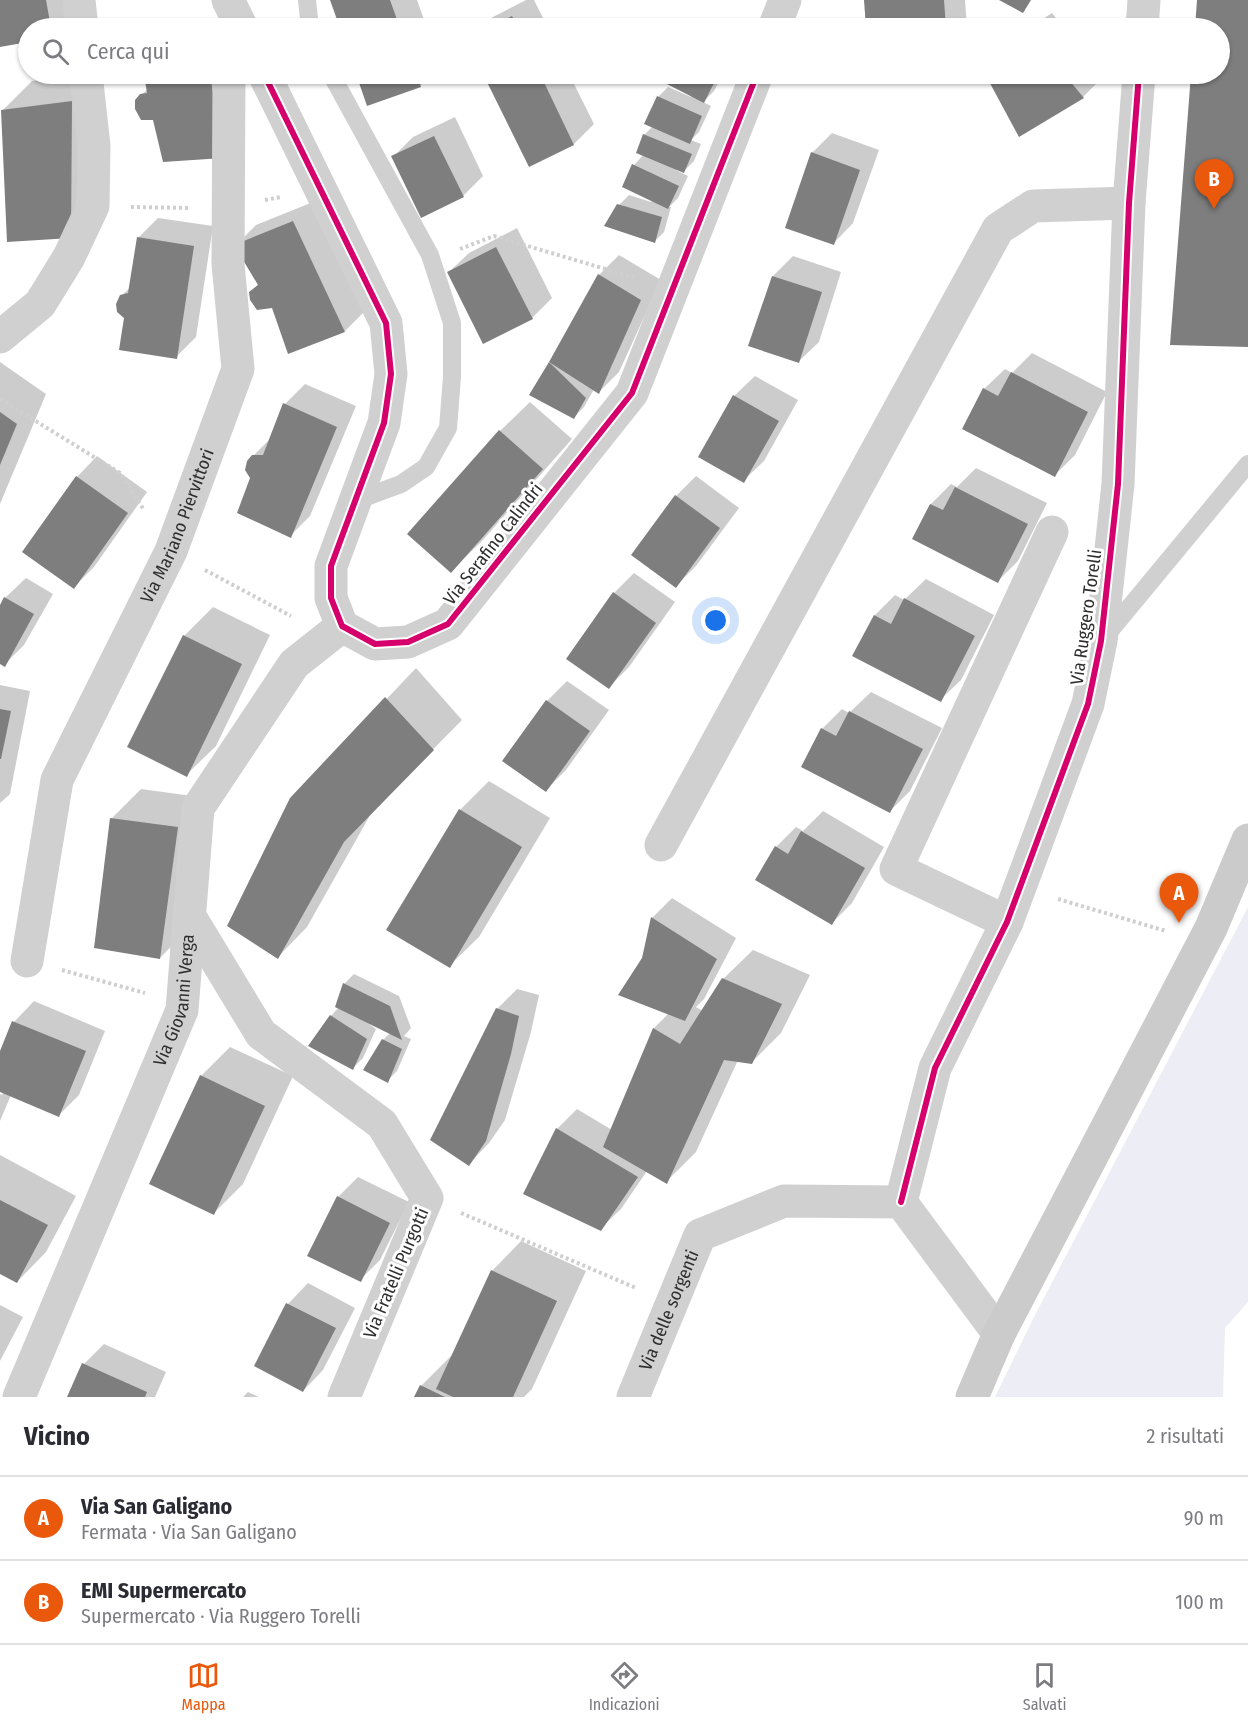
<!DOCTYPE html>
<html lang="it">
<meta charset="utf-8">
<style>
body{margin:0;font-family:"Fira Sans Condensed",sans-serif;background:#f7f7f7;color:#2b2b33}
.you{position:absolute;left:716px;top:621px;width:21px;height:21px;margin:-15px;border:4px solid #fff;border-radius:50%;background:#1a73e8;box-shadow:0 0 0 9px #1a73e833}
.badge{display:grid;place-items:center;width:39px;height:39px;border-radius:50%;background:#ea580c;color:#fff;font-size:20px;font-weight:700}
.pin{position:absolute;translate:-50% -50px;filter:drop-shadow(0 2px 3px #0008)}
.pin::after{content:'';position:absolute;top:32px;width:21px;height:18px;background:inherit;clip-path:polygon(0 0,100% 0,50% 100%)}
.list{margin:0;padding:0;list-style:none}
h2{display:flex;justify-content:space-between;align-items:center;height:78px;margin:0;padding:0 24px;font-size:26px}
h2 small{font-size:20px;font-weight:400;color:#7c7c81}
.list li{display:grid;grid-template-columns:39px 1fr auto;gap:18px;align-items:center;box-sizing:border-box;height:84px;padding:0 24px;border-top:2px solid #e1e1e2}
.list b{display:block;font-size:22px;white-space:nowrap}
.list p{margin:0;font-size:20px;white-space:nowrap;color:#7c7c81}
.list em{font-size:20px;font-style:normal;color:#7c7c81}
.icon{flex:none;width:33px;height:33px;fill:none;stroke:currentColor;stroke-width:2;stroke-linecap:round;stroke-linejoin:round}
.map{position:relative;flex:none;width:1248px;height:1397px;overflow:hidden}
.search{position:absolute;background:#fff;box-shadow:0 2px 4px #0004;left:18px;right:18px;top:18px;height:66px;display:flex;align-items:center;gap:15px;box-sizing:border-box;padding:0 21px;border-radius:33px;color:#7c7c81;font-size:22px}
.sheet{height:246px;background:#fff}
nav{display:flex;justify-content:space-around;align-items:center;box-sizing:border-box;height:84px;border-top:2px solid #e1e1e2;background:#fff;font-size:16px;color:#7c7c81}
nav a{display:grid;justify-items:center;gap:3px}
nav .on{color:#ea580c}
.map>svg:first-child{display:block}
</style>
<div class="map">
<svg width="1248" height="1397" viewBox="0 0 1248 1397">
<rect width="100%" height="100%" fill="#fff"/>
<polygon fill="#ecedf5" points="1248,907 1248,1302 1225,1328 1223,1397 995,1397 1033,1319"/>
<g fill="#0003">
<polygon points="0,0 80,0 81,6 59,28 28,28 28,40 0,45"/>
<polygon points="331,0 417,0 427,28 342,28"/>
<polygon points="526,0 534,0 548,28 479,28 489,19"/>
<polygon points="865,0 965,0 967,28 867,28"/>
<polygon points="1198,0 1248,0 1248,346 1172,343 1193,74 1220,74 1220,28 1196,28"/>
<polygon points="1052,13 1064,28 1029,28"/>
<polygon points="90,74 101,74 70,237 3,110 32,81"/>
<polygon points="145,74 233,74 242,136 141,95 148,89"/>
<polygon points="358,74 432,74 420,86 368,104"/>
<polygon points="485,74 569,74 594,124 574,144 529,165"/>
<polygon points="666,74 723,74 714,91 703,102 711,106 699,132 691,140 701,144 694,161 684,171 677,168 676,170 688,176 678,198 669,207 671,207 664,232 654,242 619,205 629,195 651,202 652,200 634,165 644,154 644,135 653,126 658,97 668,87 691,97 692,95 663,80"/>
<polygon points="871,74 951,74 949,76 872,81"/>
<polygon points="987,74 1100,74 1103,77 1083,97 1019,135"/>
<polygon points="455,117 483,176 463,196 393,157 413,137"/>
<polygon points="832,133 879,150 853,223 833,244 812,153"/>
<polygon points="313,202 365,311 345,331 289,352 273,307 250,293 259,284 236,245 256,225"/>
<polygon points="158,218 213,226 196,337 176,357 126,317 121,296 131,287 138,238"/>
<polygon points="517,228 552,298 532,318 448,273 469,253"/>
<polygon points="619,255 661,280 619,372 599,392 594,389 584,407 574,417 531,394 551,363 599,275"/>
<polygon points="793,256 841,272 819,342 798,362 773,276"/>
<polygon points="1032,353 1107,392 1075,455 1055,475 964,428 984,389 1005,369 1012,373"/>
<polygon points="0,362 46,394 0,504"/>
<polygon points="755,376 798,400 764,461 743,481 700,457 734,396"/>
<polygon points="305,384 356,406 310,516 290,536 252,478 253,456 271,438 285,404"/>
<polygon points="530,402 572,439 481,542 451,571 409,534 500,431"/>
<polygon points="97,456 147,492 94,567 74,587 24,552 77,477"/>
<polygon points="976,468 1047,503 1018,561 998,581 914,538 931,504 951,484 957,487"/>
<polygon points="696,476 739,508 696,566 676,586 676,496"/>
<polygon points="634,573 675,602 629,667 609,687 614,593"/>
<polygon points="26,578 53,594 24,645 4,665 0,663 0,608 5,598"/>
<polygon points="926,579 994,615 961,680 940,700 854,655 875,615 895,595 904,600"/>
<polygon points="213,607 270,635 216,746 186,775 184,636"/>
<polygon points="416,668 462,720 373,810 307,927 278,957 292,799"/>
<polygon points="567,681 609,710 566,770 546,790 547,701"/>
<polygon points="0,685 30,691 10,794 0,803"/>
<polygon points="871,692 942,728 910,791 890,811 822,729 842,709 849,713"/>
<polygon points="489,781 550,818 479,937 449,966 460,810"/>
<polygon points="141,789 207,798 189,928 160,958 111,819"/>
<polygon points="823,811 884,847 852,903 832,923 776,847 796,827 803,831"/>
<polygon points="672,898 736,938 704,999 696,1007 703,1011 723,979 753,950 810,975 781,1033 751,1063 738,1060 696,1152 666,1182 647,1171 621,1209 600,1229 557,1129 577,1109 612,1130 654,1028 669,1013 643,958 652,918"/>
<polygon points="354,974 399,996 411,1028 404,1036 411,1039 397,1071 387,1081 383,1040 391,1032 369,1022 368,1023 376,1029 363,1058 353,1068 331,1016 339,1007 344,984"/>
<polygon points="517,989 539,995 531,1032 505,1120 489,1143 469,1164 497,1009"/>
<polygon points="34,1001 105,1031 79,1095 59,1115 11,1095 0,1121 0,1094 2,1095 3,1092 0,1091 0,1054 14,1022"/>
<polygon points="230,1047 293,1076 243,1184 214,1213 201,1076"/>
<polygon points="0,1155 76,1196 46,1252 17,1282 0,1273"/>
<polygon points="358,1177 409,1202 380,1260 360,1280 338,1197"/>
<polygon points="521,1241 586,1271 532,1389 524,1397 416,1397 421,1386 451,1356 452,1357 492,1271"/>
<polygon points="308,1283 355,1308 323,1370 303,1391 256,1365 288,1304"/>
<polygon points="0,1305 23,1317 0,1361"/>
<polygon points="104,1344 166,1372 155,1397 68,1397 84,1364"/>
<polygon points="248,1392 259,1397 243,1397"/>
</g>
<g fill="#7e7e7e">
<polygon points="0,0 46,0 51,28 28,28 28,42 0,47"/>
<polygon points="330,0 390,0 400,28 340,28"/>
<polygon points="864,0 944,0 946,28 866,28"/>
<polygon points="999,0 1031,0 1023,13"/>
<polygon points="1197,0 1248,0 1248,347 1170,345 1191,74 1220,74 1220,28 1195,28"/>
<polygon points="512,16 518,28 487,28"/>
<polygon points="144,74 210,74 223,158 163,162 153,120 141,120 135,109 135,100 140,94 147,93"/>
<polygon points="356,74 416,74 421,87 367,106"/>
<polygon points="483,74 540,74 574,145 529,167"/>
<polygon points="664,74 704,74 716,79 704,103 661,81"/>
<polygon points="870,74 950,74 950,77 870,82"/>
<polygon points="985,74 1064,74 1084,98 1019,137"/>
<polygon points="657,96 702,116 690,144 644,124"/>
<polygon points="72,101 71,238 7,242 1,110"/>
<polygon points="643,134 692,154 684,173 636,153"/>
<polygon points="434,136 464,197 421,218 391,156"/>
<polygon points="811,152 860,170 834,245 785,228"/>
<polygon points="632,164 679,186 668,209 622,187"/>
<polygon points="617,204 662,217 655,243 604,226"/>
<polygon points="293,221 345,332 288,354 272,308 257,310 250,300 249,292 258,285 234,245"/>
<polygon points="137,237 194,246 177,359 119,350 124,318 117,312 116,304 120,295 128,293"/>
<polygon points="496,247 533,319 483,344 447,272"/>
<polygon points="598,274 641,300 599,394 549,362"/>
<polygon points="772,276 822,292 799,363 748,346"/>
<polygon points="549,362 586,398 574,419 529,395"/>
<polygon points="1011,372 1088,412 1055,477 962,429 983,388 998,396"/>
<polygon points="733,395 779,421 744,483 698,457"/>
<polygon points="283,403 337,427 291,538 237,513 250,478 245,470 247,461 252,455 263,455"/>
<polygon points="0,412 17,424 0,465"/>
<polygon points="499,430 543,469 451,573 407,534"/>
<polygon points="76,476 128,513 74,589 22,552"/>
<polygon points="955,487 1028,524 998,583 912,539 930,504 943,510"/>
<polygon points="675,495 720,528 676,588 631,555"/>
<polygon points="613,592 656,623 609,689 566,659"/>
<polygon points="4,597 34,614 5,667 0,664 0,605"/>
<polygon points="904,598 975,636 941,702 852,656 874,615 891,624"/>
<polygon points="183,635 242,664 187,777 127,747"/>
<polygon points="385,697 434,750 344,842 278,959 227,926 290,798"/>
<polygon points="546,700 590,731 546,792 502,761"/>
<polygon points="0,709 11,711 1,759 0,759"/>
<polygon points="849,711 923,749 890,813 801,767 821,728 836,736"/>
<polygon points="459,809 522,847 450,968 386,930"/>
<polygon points="110,818 178,827 160,959 94,948"/>
<polygon points="801,831 865,868 832,925 755,880 775,846 788,854"/>
<polygon points="651,917 717,959 685,1021 618,995 642,958"/>
<polygon points="722,978 782,1004 752,1064 724,1060 667,1184 603,1147 653,1028 680,1044"/>
<polygon points="343,983 390,1006 402,1040 335,1007"/>
<polygon points="496,1008 519,1016 511,1054 486,1141 469,1166 430,1140"/>
<polygon points="330,1015 367,1039 353,1070 308,1046"/>
<polygon points="12,1021 86,1051 59,1117 0,1092 0,1051"/>
<polygon points="382,1039 402,1049 388,1083 363,1070"/>
<polygon points="200,1075 265,1106 214,1215 149,1184"/>
<polygon points="556,1128 638,1177 601,1231 523,1194"/>
<polygon points="337,1196 390,1223 361,1282 307,1256"/>
<polygon points="0,1200 48,1225 17,1283 0,1274"/>
<polygon points="491,1270 557,1301 513,1397 453,1397 436,1389"/>
<polygon points="286,1303 336,1328 303,1392 254,1366"/>
<polygon points="82,1363 147,1392 145,1397 67,1397"/>
<polygon points="420,1385 445,1397 414,1397"/>
</g>
<g fill="none" stroke-linecap="round" stroke-linejoin="round">
<g stroke="#cfcfcf" stroke-width="4" stroke-dasharray="3 3" stroke-linecap="butt">
<polyline points="265,200 281,197"/>
<polyline points="131,207 190,208"/>
<polyline points="460,249 494,236 636,278"/>
<polyline points="0,399 120,473 144,510"/>
<polyline points="205,570 291,616"/>
<polyline points="1058,899 1166,931"/>
<polyline points="62,970 145,993"/>
<polyline points="461,1213 636,1288"/>
</g>
<g stroke="#d0d0d0" stroke-width="18">
<polyline points="307,0 310,28"/>
<polyline points="331,74 430,255 452,323 452,377 448,428 426,467 401,484 355,501"/>
<polyline points="1104,638 1248,464"/>
</g>
<g stroke="#d0d0d0" stroke-width="33">
<polyline points="79,0 82,28"/>
<polyline points="228,0 242,28"/>
<polyline points="774,28 785,0"/>
<polyline points="1142,28 1144,0"/>
<polyline points="264,74 386,323 391,374 384,423 331,566 331,598 342,626 375,644 408,642 448,624 632,393 757,74"/>
<polyline points="0,337 40,304 69,257 93,206 94,146 86,74"/>
<polyline points="661,845 998,229 1033,206 1129,203"/>
<polyline points="189,915 261,1034 382,1124 427,1198 344,1397"/>
<polyline points="1007,922 896,869 1052,532"/>
<path id="s1" d="M27,961L57,780L171,551L238,369L228,264L229,74"/>
<polyline points="901,1202 935,1068 1007,922 1088,704 1101,641 1118,484 1129,203 1139,74"/>
<path id="s2" d="M19,1397L182,1010L198,808L294,664L342,626"/>
<path id="s3" d="M633,1397L700,1235L784,1201L901,1202L999,1334"/>
</g>
<polyline stroke="#cbcbcb" stroke-width="33" points="972,1397 999,1334 1211,928 1248,840"/>
<g stroke="#fff" stroke-width="10">
<g id="cycleway">
<polyline points="264,74 386,323 391,374 384,423 331,566 331,598 342,626 375,644 408,642 448,624 632,393 757,74"/>
<polyline points="901,1202 935,1068 1007,922 1088,704 1101,641 1118,484 1129,203 1139,74"/>
</g>
</g>
<use href="#cycleway" stroke="#d6006c" stroke-width="6"/>
</g>
<g text-anchor="middle" dominant-baseline="central" stroke-width="6" stroke-linejoin="round" paint-order="stroke">
<g font-size="18" fill="#2e2e2e" stroke="#fff">
<text stroke="none"><textPath href="#s1" startOffset="465">Via Mariano Piervittori</textPath></text>
<text transform="translate(493 544) rotate(-52)">Via Serafino Calindri</text>
<text transform="translate(1086 617) rotate(-82)">Via Ruggero Torelli</text>
<text stroke="none"><textPath href="#s2" startOffset="428">Via Giovanni Verga</textPath></text>
<text transform="translate(396 1273) rotate(-67)">Via Fratelli Purgotti</text>
<text stroke="none"><textPath href="#s3" startOffset="94">Via delle sorgenti</textPath></text>
</g>
</g>
</svg>
<div class="you"></div>
<div class="pin badge" style="left:1179px;top:923px">A</div>
<div class="pin badge" style="left:1214px;top:209px">B</div>
<div class="search"><svg class="icon" aria-label="search" viewBox="0 0 24 24"><circle cx="10" cy="10" r="6"/><path d="M15 15l6 6"/></svg>Cerca qui</div>
</div>
<section class="sheet">
<h2>Vicino<small>2 risultati</small></h2>
<ul class="list">
<li><span class="badge">A</span><div><b>Via San Galigano</b><p>Fermata · Via San Galigano</p></div><em>90 m</em></li>
<li><span class="badge">B</span><div><b>EMI Supermercato</b><p>Supermercato · Via Ruggero Torelli</p></div><em>100 m</em></li>
</ul>
</section>
<nav>
<a class="on"><svg class="icon" aria-label="map" viewBox="0 0 24 24"><path d="M3 6l6-2 6 2 6-2v14l-6 2-6-2-6 2zM9 4v14M15 6v14"/></svg>Mappa</a>
<a><svg class="icon" aria-label="directions" viewBox="0 0 24 24"><path d="M12 3l9 9-9 9-9-9zM9 14v-3h6M13 9l2 2-2 2"/></svg>Indicazioni</a>
<a><svg class="icon" aria-label="saved" viewBox="0 0 24 24"><path d="M7 4h10v16l-5-4-5 4z"/></svg>Salvati</a>
</nav>
